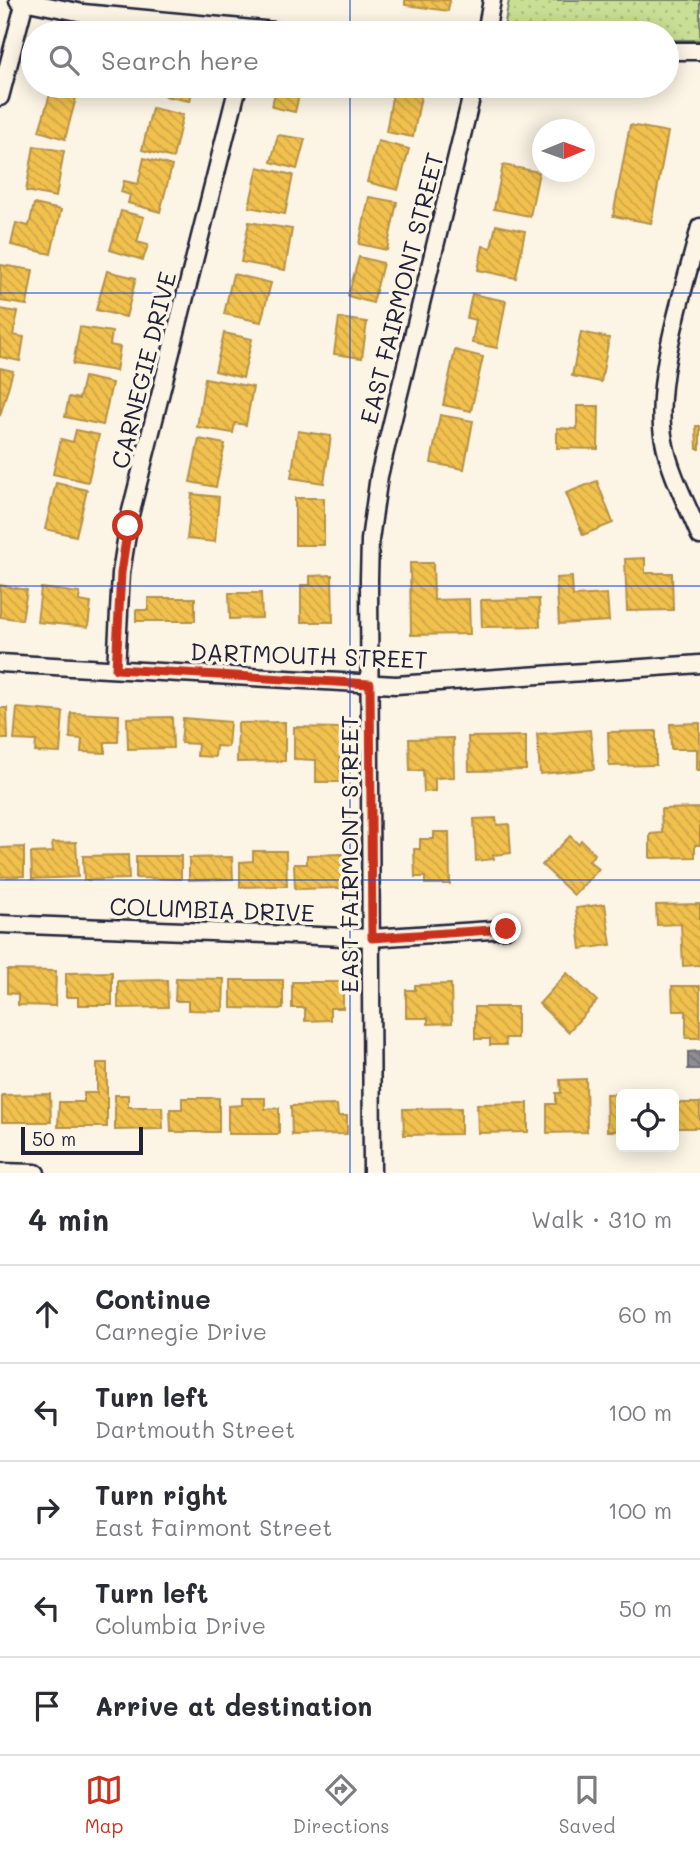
<!DOCTYPE html>
<meta charset="utf-8">
<style>
body{margin:0;font-family:Mali,sans-serif;background:#f2f2f3;color:#2b2b33}
.controls{position:absolute;right:21px;bottom:21px;display:grid;overflow:hidden;border-radius:10px;box-shadow:0 4px 18px #0003}
.controls button{width:63px;height:63px;display:grid;place-items:center;padding:0;border:0;border-bottom:2px solid #e1e1e2;background:#fff;color:#2b2b33;font:35px sans-serif}
.compass{position:absolute;left:532px;top:119px;width:63px;height:63px;border-radius:50%;background:#fff;box-shadow:0 4px 18px #0003;rotate:89deg}
.scale{position:absolute;left:21px;bottom:18px;width:122px;box-sizing:border-box;padding-left:7px;border:4px solid #22223b;border-top:0;font-size:19px;line-height:24px;white-space:nowrap;color:#22223b;-webkit-text-stroke:5px #fcf5e5;paint-order:stroke}
.stop{position:absolute;width:21px;height:21px;margin:-16px;border:5px solid #c8321e;border-radius:50%;background:#fff}
.stop.end{background:#c8321e;border-color:#fff;box-shadow:0 2px 7px #0008}
.list{margin:0;padding:0;list-style:none}
h2{display:flex;justify-content:space-between;align-items:center;height:91px;margin:0;padding:0 28px;font-size:30px}
h2 small{font-size:23px;font-weight:400;color:#7c7c81}
.list li{display:grid;grid-template-columns:46px 1fr auto;gap:21px;align-items:center;box-sizing:border-box;height:98px;padding:0 28px;border-top:2px solid #e1e1e2}
.list b{display:block;font-size:26px;white-space:nowrap}
.list p{margin:0;font-size:23px;white-space:nowrap;color:#7c7c81}
.list em{font-size:23px;font-style:normal;color:#7c7c81}
.icon{flex:none;width:38px;height:38px;fill:none;stroke:currentColor;stroke-width:2;stroke-linecap:round;stroke-linejoin:round}
.map{position:relative;flex:none;width:700px;height:1173px;overflow:hidden}
.search{position:absolute;background:#fff;box-shadow:0 4px 18px #0003;left:21px;right:21px;top:21px;height:77px;display:flex;align-items:center;gap:18px;box-sizing:border-box;padding:0 24px;border-radius:38px;color:#7c7c81;font-size:26px}
.sheet{height:581px;background:#fff}
nav{display:flex;justify-content:space-around;align-items:center;box-sizing:border-box;height:98px;border-top:2px solid #e1e1e2;background:#fff;font-size:19px;color:#7c7c81}
nav a{display:grid;justify-items:center;gap:4px}
nav .on{color:#c8321e}
.map>svg:first-child{display:block}
</style>
<div class="map">
<svg width="700" height="1173" viewBox="0 0 700 1173">
<defs>
<pattern id="park-dots" width="8" height="8" patternUnits="userSpaceOnUse" patternTransform="scale(1.75)"><rect width="8" height="8" fill="#c8df95"/><path d="M2 2h.1M6 6h.1" fill="none" stroke="#acbf81" stroke-width="1.8" stroke-linecap="round"/></pattern>
<pattern id="homes-back-hatch" width="6" height="6" patternUnits="userSpaceOnUse" patternTransform="scale(1.75)"><rect width="6" height="6" fill="#f2c14e"/><path d="M-1 5l2 2M0 0l6 6M5-1l2 2" fill="none" stroke="#cfa645"/></pattern>
<pattern id="industry-back-hatch" width="6" height="6" patternUnits="userSpaceOnUse" patternTransform="scale(1.75)"><rect width="6" height="6" fill="#8d8d92"/><path d="M-1 5l2 2M0 0l6 6M5-1l2 2" fill="none" stroke="#737378"/></pattern>
</defs>
<rect width="100%" height="100%" fill="#fcf5e5"/>
<filter id="ink" filterUnits="userSpaceOnUse"><feTurbulence type="fractalNoise" baseFrequency=".0143" numOctaves="2"/><feDisplacementMap in="SourceGraphic" scale="14" xChannelSelector="R" yChannelSelector="G"/><feConvolveMatrix kernelMatrix="1 2 1 2 8 2 1 2 1" color-interpolation-filters="sRGB"/></filter>
<g filter="url(#ink)">
<polygon fill="url(#park-dots)" stroke="#758068" stroke-width="2" points="509,0 700,0 700,40 667,40 667,33 503,33"/>
<g fill="url(#homes-back-hatch)" stroke="#b49148" stroke-width="2">
<polygon points="405,0 450,0 448,11 405,5"/>
<polygon points="166,86 193,86 190,101 164,96"/>
<polygon points="276,86 325,86 323,96 300,91 295,112 272,107"/>
<polygon points="394,86 423,86 413,137 386,132"/>
<polygon points="51,91 76,98 65,139 39,131"/>
<polygon points="152,108 183,115 173,158 142,150"/>
<polygon points="630,125 668,132 651,223 613,216"/>
<polygon points="278,135 305,139 297,169 271,162"/>
<polygon points="378,141 409,149 398,190 367,182"/>
<polygon points="34,146 64,151 56,197 26,191"/>
<polygon points="144,158 172,166 160,212 128,203 130,195 121,192 124,181 138,184"/>
<polygon points="503,165 539,172 530,216 494,209"/>
<polygon points="258,167 293,175 285,214 249,207"/>
<polygon points="369,197 397,202 387,250 359,244"/>
<polygon points="34,204 61,210 51,254 11,245 16,223 29,226"/>
<polygon points="121,211 144,217 137,242 148,245 143,260 110,250"/>
<polygon points="249,222 292,229 285,270 241,262"/>
<polygon points="496,225 525,231 516,278 478,270 483,246 491,248"/>
<polygon points="359,257 383,263 373,303 348,296"/>
<polygon points="1,265 33,270 27,305 0,301"/>
<polygon points="107,271 136,278 126,317 96,310"/>
<polygon points="233,274 271,283 261,322 224,314"/>
<polygon points="472,294 506,301 497,348 472,343 476,320 467,318"/>
<polygon points="0,309 18,312 13,335 24,337 20,361 0,357"/>
<polygon points="339,318 367,322 362,358 334,354"/>
<polygon points="80,327 112,332 110,345 120,347 116,371 73,364"/>
<polygon points="581,332 609,338 601,382 572,376"/>
<polygon points="224,333 252,339 243,378 215,371"/>
<polygon points="455,350 483,357 471,411 443,405"/>
<polygon points="0,368 13,371 0,416"/>
<polygon points="84,377 112,383 103,425 65,417 69,397 79,399"/>
<polygon points="205,378 253,387 246,425 235,423 233,433 197,427"/>
<polygon points="577,406 599,406 598,449 557,448 557,428 577,429"/>
<polygon points="440,415 473,421 464,469 431,463"/>
<polygon points="696,426 700,426 700,449 697,449"/>
<polygon points="76,430 99,435 88,482 53,474 61,439 73,442"/>
<polygon points="298,431 331,436 324,483 291,478"/>
<polygon points="199,439 225,444 216,487 190,482"/>
<polygon points="597,481 613,523 583,535 566,493"/>
<polygon points="56,483 87,490 76,536 45,529"/>
<polygon points="192,494 219,497 215,542 187,539"/>
<rect x="295" y="498" width="29" height="47"/>
<polygon points="645,558 645,573 672,573 673,610 627,611 625,559"/>
<polygon points="410,563 433,563 434,600 469,599 470,634 411,635"/>
<polygon points="332,575 333,622 301,622 301,585 310,585 310,576"/>
<polygon points="572,577 573,596 607,594 609,621 559,624 556,578"/>
<polygon points="0,585 27,590 22,620 0,617"/>
<polygon points="41,588 80,593 79,601 91,603 88,627 37,622"/>
<polygon points="229,593 261,593 262,618 230,619"/>
<polygon points="148,598 195,598 195,621 136,621 136,610 148,610"/>
<polygon points="539,599 540,626 482,627 481,600"/>
<polygon points="0,708 7,708 8,739 0,739"/>
<polygon points="17,708 63,712 60,753 35,752 36,741 14,740"/>
<polygon points="71,713 119,715 118,742 105,742 105,753 81,752 82,739 70,738"/>
<polygon points="172,717 173,748 128,749 127,718"/>
<polygon points="183,718 230,722 228,747 216,746 215,757 197,756 198,744 181,743"/>
<polygon points="285,722 285,761 237,762 238,723"/>
<polygon points="700,723 700,770 697,770 697,749 671,749 670,724"/>
<polygon points="294,727 340,728 340,782 316,782 316,760 294,759"/>
<polygon points="590,730 594,769 540,774 537,734"/>
<polygon points="656,731 656,765 609,766 608,732"/>
<polygon points="526,736 526,770 469,771 468,737"/>
<polygon points="453,738 454,777 435,778 435,791 424,792 423,770 410,771 409,739"/>
<polygon points="700,808 700,845 695,845 695,857 650,858 650,834 662,833 661,809"/>
<polygon points="496,818 497,825 509,824 511,853 493,855 494,859 476,861 474,819"/>
<polygon points="434,832 449,832 450,884 425,884 425,877 415,877 414,849 420,849 420,839 434,839"/>
<polygon points="570,836 578,844 581,840 595,854 589,861 599,869 574,895 542,865"/>
<polygon points="76,842 78,877 32,879 31,853 53,852 52,843"/>
<polygon points="24,847 24,876 0,877 0,848"/>
<polygon points="253,851 286,851 287,886 240,887 240,862 253,861"/>
<polygon points="343,854 344,888 295,889 294,864 307,864 307,855"/>
<polygon points="128,855 129,879 84,880 83,856"/>
<polygon points="136,856 181,856 181,879 136,878"/>
<polygon points="232,857 233,879 189,880 189,858"/>
<polygon points="605,904 611,945 581,949 576,908"/>
<polygon points="700,904 700,965 683,966 681,924 657,925 656,905"/>
<polygon points="7,970 56,971 55,1006 18,1005 18,994 7,993"/>
<polygon points="112,972 112,1005 78,1005 78,997 66,997 66,973"/>
<polygon points="567,973 597,1001 568,1032 539,1004"/>
<polygon points="176,978 224,979 223,1011 188,1010 188,1001 175,1001"/>
<polygon points="167,980 168,1007 118,1008 118,981"/>
<polygon points="231,980 283,980 283,1009 231,1008"/>
<polygon points="292,982 343,982 343,1008 330,1008 330,1020 305,1021 305,1008 292,1008"/>
<polygon points="451,984 452,1023 428,1024 428,1018 406,1018 406,990 415,990 415,985"/>
<polygon points="672,986 700,986 700,1038 686,1038 686,1011 673,1011"/>
<polygon points="475,1007 517,1007 517,1038 505,1038 506,1045 490,1045 490,1039 475,1039"/>
<polygon points="97,1063 107,1063 107,1127 58,1127 59,1102 84,1102 84,1093 97,1093"/>
<polygon points="586,1079 587,1132 547,1133 547,1104 556,1104 556,1093 561,1093 560,1080"/>
<polygon points="658,1093 621,1094 621,1131 607,1131 606,1094"/>
<polygon points="50,1094 51,1122 2,1122 2,1095"/>
<polygon points="115,1095 128,1095 128,1107 162,1107 163,1129 115,1130"/>
<polygon points="182,1098 219,1098 219,1132 171,1132 170,1109 182,1109"/>
<polygon points="242,1098 265,1098 265,1109 279,1108 279,1134 228,1134 228,1106 242,1105"/>
<polygon points="528,1103 528,1132 478,1133 477,1104"/>
<rect x="674" y="1103" width="26" height="25"/>
<polygon points="337,1105 338,1116 347,1116 347,1134 292,1135 291,1106"/>
<polygon points="461,1108 461,1134 404,1135 403,1109"/>
</g>
<polygon fill="url(#industry-back-hatch)" stroke="#6d6d78" stroke-width="2" points="700,1051 700,1069 688,1069 688,1052"/>
<g fill="none" stroke-linecap="round" stroke-linejoin="round">
<g stroke="#22223b" stroke-width="21">
<g id="minor">
<polyline points="18,0 83,13 296,33"/>
<polyline points="486,33 492,0"/>
<polyline points="667,51 700,51"/>
<polyline points="0,97 25,1"/>
<path d="M700,227C685,287 652,382 664,441C670,474 688,506 700,536"/>
<polyline points="0,663 396,685 700,664"/>
<polyline points="116,669 121,573 130,515 238,86"/>
<polyline points="0,924 372,938 506,929"/>
<polyline points="0,1172 36,1173"/>
<polyline points="372,1173 369,579 370,540 379,476 474,86"/>
</g>
</g>
<use href="#minor" stroke="#fcf5e5" stroke-width="16"/>
</g>
</g>
<g fill="none" stroke-linecap="round" stroke-linejoin="round" filter="url(#ink)">
<polyline stroke="#c8321e" stroke-width="9" points="128,526 121,573 116,669 370,684 372,938 506,929"/>
</g>
<path fill="none" stroke="#1d4ed8" stroke-width="2" stroke-opacity="0.55" d="M350,0V33M350,86V1173M0,293H700M0,586H700M0,880H700"/>
<g text-anchor="middle" dominant-baseline="central" stroke-width="7" stroke-linejoin="round" paint-order="stroke">
<g font-size="24" fill="#22223b" stroke="#fcf5e5">
<text transform="translate(401 288) rotate(-76)">EAST FAIRMONT STREET</text>
<text transform="translate(143 370) rotate(-76)">CARNEGIE DRIVE</text>
<text transform="translate(309 655) rotate(2)">DARTMOUTH STREET</text>
<text transform="translate(348 854) rotate(-90)">EAST FAIRMONT STREET</text>
<text transform="translate(212 909) rotate(2)">COLUMBIA DRIVE</text>
</g>
</g>
</svg>
<div class="controls">
<button><svg class="icon" aria-label="locate" viewBox="0 0 24 24"><circle cx="12" cy="12" r="6"/><path d="M12 2v4M12 18v4M2 12h4M18 12h4"/></svg></button>
</div>
<svg class="compass" viewBox="-18 -18 36 36"><path d="M0-13l5 13h-10z" fill="#e53935"/><path d="M0 13l5-13h-10z" fill="#7c7c81"/></svg>
<div class="scale">50 m</div>
<div class="stop" style="left:128px;top:526px"></div>
<div class="stop end" style="left:506px;top:929px"></div>
<div class="search"><svg class="icon" aria-label="search" viewBox="0 0 24 24"><circle cx="10" cy="10" r="6"/><path d="M15 15l6 6"/></svg>Search here</div>
</div>
<section class="sheet">
<h2>4 min<small>Walk · 310 m</small></h2>
<ul class="list">
<li><svg class="icon" aria-label="ahead" viewBox="0 0 24 24"><path d="M12 20V5M6 11l6-6 6 6"/></svg><div><b>Continue</b><p>Carnegie Drive</p></div><em>60 m</em></li>
<li><svg class="icon" aria-label="left" viewBox="0 0 24 24"><path d="M17 20v-9H6M10 6l-5 5 5 5"/></svg><div><b>Turn left</b><p>Dartmouth Street</p></div><em>100 m</em></li>
<li><svg class="icon" aria-label="right" viewBox="0 0 24 24"><path d="M7 20v-9h11M14 6l5 5-5 5"/></svg><div><b>Turn right</b><p>East Fairmont Street</p></div><em>100 m</em></li>
<li><svg class="icon" aria-label="left" viewBox="0 0 24 24"><path d="M17 20v-9H6M10 6l-5 5 5 5"/></svg><div><b>Turn left</b><p>Columbia Drive</p></div><em>50 m</em></li>
<li><svg class="icon" aria-label="arrive" viewBox="0 0 24 24"><path d="M6 21V4h12l-3 4 3 4H6"/></svg><div><b>Arrive at destination</b></div></li>
</ul>
</section>
<nav>
<a class="on"><svg class="icon" aria-label="map" viewBox="0 0 24 24"><path d="M3 6l6-2 6 2 6-2v14l-6 2-6-2-6 2zM9 4v14M15 6v14"/></svg>Map</a>
<a><svg class="icon" aria-label="directions" viewBox="0 0 24 24"><path d="M12 3l9 9-9 9-9-9zM9 14v-3h6M13 9l2 2-2 2"/></svg>Directions</a>
<a><svg class="icon" aria-label="saved" viewBox="0 0 24 24"><path d="M7 4h10v16l-5-4-5 4z"/></svg>Saved</a>
</nav>
